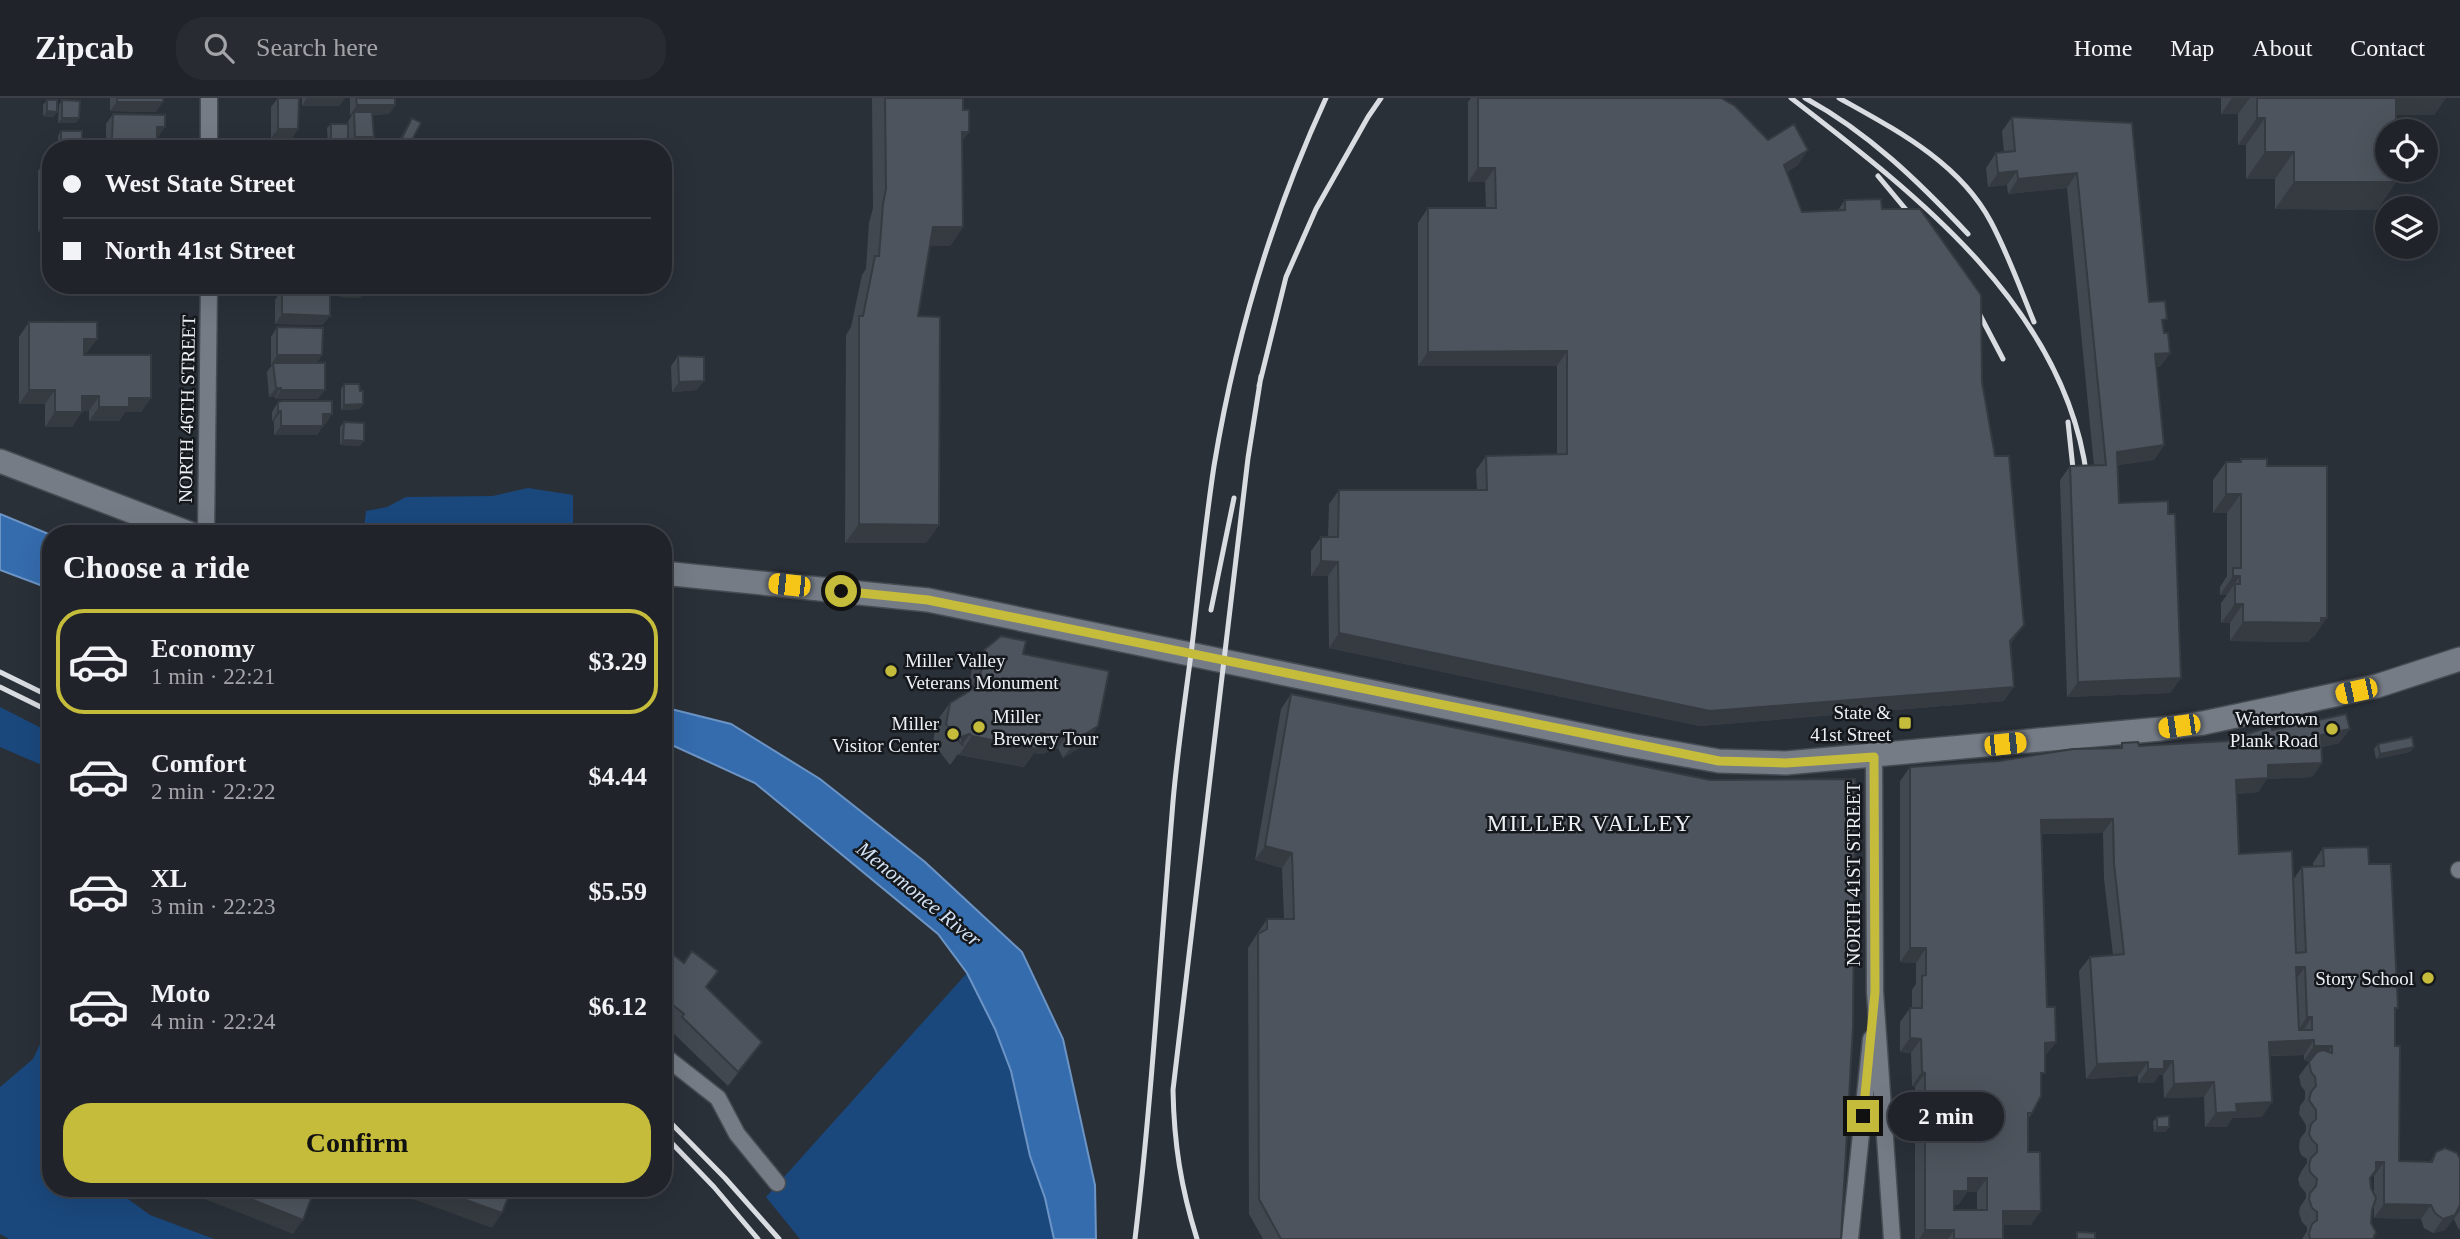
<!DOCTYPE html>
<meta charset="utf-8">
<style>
body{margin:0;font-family:"Times New Roman",serif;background:#282c32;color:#f1f3f6;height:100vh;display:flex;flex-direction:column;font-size:26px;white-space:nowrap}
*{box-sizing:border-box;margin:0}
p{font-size:23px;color:#a2a4a8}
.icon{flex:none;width:38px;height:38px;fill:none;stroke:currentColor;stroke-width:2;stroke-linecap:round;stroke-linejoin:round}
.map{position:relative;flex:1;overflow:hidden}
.panel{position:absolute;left:42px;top:427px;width:630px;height:672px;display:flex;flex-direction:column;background:#20242a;border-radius:28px;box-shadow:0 7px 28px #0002,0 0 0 2px #3d4147}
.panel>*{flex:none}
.hud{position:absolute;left:42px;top:42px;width:630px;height:154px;border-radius:28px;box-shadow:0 7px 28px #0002,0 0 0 2px #3d4147;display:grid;align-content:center;height:154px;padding:0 21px;background:#20242a}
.fabs{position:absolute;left:2375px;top:21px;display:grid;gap:14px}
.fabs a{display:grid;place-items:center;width:63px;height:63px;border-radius:50%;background:#20242a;box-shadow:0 7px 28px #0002,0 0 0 2px #3d4147;font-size:35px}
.end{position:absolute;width:32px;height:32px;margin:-16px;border:9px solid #c6bc3c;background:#111;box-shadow:0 0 0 4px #111}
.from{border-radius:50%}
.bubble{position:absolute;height:49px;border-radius:24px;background:#20242a;box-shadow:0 7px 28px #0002,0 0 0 2px #3d4147;font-size:23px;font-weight:700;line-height:49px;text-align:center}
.car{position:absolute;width:21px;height:42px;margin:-21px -10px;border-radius:9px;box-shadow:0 0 5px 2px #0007;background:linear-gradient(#f5c518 24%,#345 0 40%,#f5c518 0 76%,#345 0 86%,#f5c518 0)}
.hud b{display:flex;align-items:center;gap:24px;height:66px;font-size:26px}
.hud b+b{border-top:2px solid #3d4147}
.hud i{width:18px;height:18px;background:#f1f3f6}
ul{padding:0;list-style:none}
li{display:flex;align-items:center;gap:21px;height:105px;margin:0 14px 10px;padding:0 7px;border:4px solid transparent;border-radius:28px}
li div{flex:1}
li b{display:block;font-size:26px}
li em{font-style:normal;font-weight:700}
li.active{border-color:#c6bc3c}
li>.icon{width:63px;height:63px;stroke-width:1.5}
h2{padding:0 21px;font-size:32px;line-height:84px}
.button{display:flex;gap:14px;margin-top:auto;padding:14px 21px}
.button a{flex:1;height:80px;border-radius:28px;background:#c6bc3c;color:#111;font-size:28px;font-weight:700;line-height:80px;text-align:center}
header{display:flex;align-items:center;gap:42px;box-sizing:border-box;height:98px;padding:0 35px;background:#20242a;border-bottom:2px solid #3d4147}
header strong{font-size:33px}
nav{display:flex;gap:38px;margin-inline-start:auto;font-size:24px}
.search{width:490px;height:63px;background:#282c32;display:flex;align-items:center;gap:18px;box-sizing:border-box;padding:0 24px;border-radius:28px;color:#a2a4a8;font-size:26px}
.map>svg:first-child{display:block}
.green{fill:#1a487d}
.water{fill:#356cae;stroke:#6c94c4;stroke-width:2}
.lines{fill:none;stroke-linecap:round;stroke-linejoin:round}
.minor-casing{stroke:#474c53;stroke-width:19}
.secondary-casing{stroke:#474c53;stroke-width:26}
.minor{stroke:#757c86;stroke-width:16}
.secondary{stroke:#757c86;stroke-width:23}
.rail{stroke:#d9dde2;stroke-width:5}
.wall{fill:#424850;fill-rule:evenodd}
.shaded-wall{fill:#363b41}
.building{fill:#4d545d;stroke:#363b41;stroke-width:2;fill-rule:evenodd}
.route{stroke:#c6bc3c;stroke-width:9}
.poi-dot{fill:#c6bc3c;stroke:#15181c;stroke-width:2.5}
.labels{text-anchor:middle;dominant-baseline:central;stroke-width:5;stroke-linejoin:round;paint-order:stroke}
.street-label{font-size:19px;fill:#edf1f6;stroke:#15181c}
.poi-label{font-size:19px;fill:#edf1f6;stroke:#15181c;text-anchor:end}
.water-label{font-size:21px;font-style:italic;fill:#d1e0f2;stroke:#15181c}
.quarter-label{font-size:23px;letter-spacing:2px;fill:#edf1f6;stroke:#15181c}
</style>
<header>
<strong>Zipcab</strong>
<div class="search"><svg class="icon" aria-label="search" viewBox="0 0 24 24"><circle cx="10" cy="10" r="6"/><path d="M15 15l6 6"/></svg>Search here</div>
<nav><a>Home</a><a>Map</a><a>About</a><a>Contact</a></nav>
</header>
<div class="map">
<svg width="2460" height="1141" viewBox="0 0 2460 1141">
<rect width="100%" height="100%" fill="#2a3038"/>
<path class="green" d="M528 390 573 397V436H549L530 431 495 436 401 434 364 430 366 413 387 409 406 399 493 398Z
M0 609 51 635V671L0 649Z
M967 875 995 931 1011 973 1030 1058 1045 1100 1054 1141H800L766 1099Z
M51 923V1090H113L150 1117 214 1141H9L0 1136V989L33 961Z"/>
<path class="water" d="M0 416 51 437V491L0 472Z
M663 609 731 626 820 681 925 764 1022 854 1063 941 1095 1087 1096 1141H1054L1045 1100 1030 1058 1011 973 995 931 967 875 938 836 755 685 663 643Z"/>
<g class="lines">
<defs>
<path id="minor" d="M209 51V0
M206 436 209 187
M1874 659 1875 894 1892 1141
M2459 772H2460
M663 957 718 1000 737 1036 777 1085
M1850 1141 1871 941"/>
<path id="secondary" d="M0 363 191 436
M663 475 928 502 1630 647 1719 663 1786 665 2160 631 2203 625 2377 588 2460 561"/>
</defs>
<use href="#minor" class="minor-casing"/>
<use href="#secondary" class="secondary-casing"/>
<use href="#minor" class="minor"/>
<use href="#secondary" class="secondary"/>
<path class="rail" d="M1791 0C1917 97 2066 211 2087 380
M1805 0C1868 34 1919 84 1968 136
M1839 0C1896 32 1959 64 1991 124 2008 156 2020 190 2034 224
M1878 78 1918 126
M1971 200 2003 261
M1259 288 1286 179 1316 111 1368 19 1381 0
M2068 324 2074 380
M1211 512 1234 400
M0 574 51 599
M0 589 51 614
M663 1017 725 1080 779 1141
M663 1036 714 1089 758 1141
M1135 1141C1152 1000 1160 858 1172 716 1176 660 1185 604 1192 548 1199 488 1205 427 1214 368 1235 241 1272 117 1326 0
M1197 1141C1181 1090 1174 1046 1173 992L1248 360 1261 278"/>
</g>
<path class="wall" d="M110 0H163L156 14 110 13Z
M278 0 298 31 291 41 271 40V9Z
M302 0H345L339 8H302Z
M350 0H395V7L389 16 372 17 374 39 367 49H348V44L345 48H328L327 30 331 26H348V24L352 17H350Z
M872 0H963V12L969 34 962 43 963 129 950 148H930L918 218 939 427 926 445H845L846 237 851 229 862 177 866 171 869 125 873 110Z
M1471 0H1721L1768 42 1798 67 1787 74 1802 114 1838 112 1845 102 1882 111 1982 284 2014 541 2010 546 2004 603 1700 628 1329 550 1328 478H1311V453L1321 439H1328L1329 406 1339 392H1477L1476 372 1486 358 1557 357V268H1418V125L1428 110H1486L1485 84H1468V4Z
M2221 0H2446L2434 17H2396V84L2377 112 2275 111V81H2246V47H2238V16H2221Z
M47 2 54 19 43 18V7Z
M62 2 79 20 76 25H58L59 7Z
M113 16 159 38H157V41L150 51H106V26Z
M2012 19 2132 25 2149 204 2163 226 2164 235 2170 255 2160 269H2156L2164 347 2154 362 2118 367 2119 405 2168 416 2181 580 2170 595 2067 599 2060 382 2070 368H2094L2067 90 2008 96 2007 87 1988 89 1986 70 1996 55 2004 54 2002 33Z
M412 20 410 46 407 51H405L397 46Z
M61 33 82 51H58V38Z
M274 43 325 51H269Z
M51 54V134H38V73Z
M340 187H364L360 200 340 199Z
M282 192 323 227 275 226V202Z
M29 224 87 255H84V257L151 300 141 314H125L119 323H89V313H82L72 329H45V306H19V239Z
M277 229 317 265 318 301H275V299H269L267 274 272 267H271V239Z
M678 258 697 292 672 294 671 268Z
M344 286 360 293 363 306 360 311 341 312V291Z
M278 304 326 326H323L317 337H274V323H272V314Z
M344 324 360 348 340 347V329Z
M2241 361 2267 368 2314 539H2312L2308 544 2230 543V525H2221V505L2227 497H2220V489L2227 478V415H2213V382L2226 364H2239Z
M985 551 1023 556 1098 628 1084 647 1063 660 1058 650 1042 656 1034 655 1024 669 959 657 958 656 950 667 933 645 936 624 950 605 968 593 972 570Z
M1291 596 1841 1141H1263L1249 1116 1248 850 1267 821H1284L1282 770 1255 762 1281 611Z
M2350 631 2339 645 2322 649V665L2312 679 2267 681 2258 694 2237 696 2239 756 2293 782 2302 769H2313V765L2323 750 2369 766 2395 915V948L2399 1063 2430 1064 2436 1054 2460 1061V1132L2458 1130 2454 1121H2453L2445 1132 2433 1135 2424 1130 2421 1121 2374 1120V1107L2372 1112 2371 1125 2373 1141H2302L2307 1133V1129L2302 1124 2299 1115 2300 1109 2306 1100V1095L2300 1088 2298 1081 2301 1074 2307 1065V1061L2301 1057 2299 1050 2300 1041 2306 1033V1027L2299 1016 2300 1008 2305 1001V993L2301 988 2299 978 2310 963 2304 962V957L2270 958 2262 1019 2232 1020 2227 1029H2205L2204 999 2164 1000 2163 977H2159L2154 985H2138V978L2086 981 2079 873 2090 859 2113 857 2104 781 2103 735 2041 736 2047 909 2056 944 2045 958 2041 981 2032 1015 2028 1021V1054L2031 1127H2003V1141H1915V989L1912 988 1911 955 1900 954V924L1910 910H1912V892L1916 886V865L1900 864V683L1910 669 1998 663 2119 650 2122 645 2139 648 2227 643 2272 632ZM2372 1078H2374V1095L2371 1090V1080ZM1967 1094H1977V1112H1954V1107H1958Z
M2378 646 2414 649 2410 654 2376 661 2374 651Z
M663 849 762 944 728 988 672 934 674 930 663 921Z
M2157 1019 2166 1034H2154L2153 1024Z"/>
<path class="shaded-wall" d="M307 0H345L339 8H302Z
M2232 0H2250L2238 16H2221Z
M2389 0H2446L2434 17H2377Z
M117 4H163L156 14 110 13Z
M357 7H395L389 16 354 17V14L352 17H350Z
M47 13 57 14 54 19 43 18Z
M62 20H79L76 25H58Z
M2257 20H2265L2246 47H2238Z
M157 29H165L159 38H151Z
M278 31H298L291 41 271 40Z
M962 34H969L956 53Z
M355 39H374L367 49H348Z
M112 41H157L150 51H106Z
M331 44H348L345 48H328Z
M1808 52 1798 67 1774 81 1784 67Z
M2265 54H2294L2275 81H2246Z
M1478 70H1495L1485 84H1468Z
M2017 73 2007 87 1988 89 1998 75Z
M2077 75 2067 90 2008 96 2018 81Z
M2294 84H2396L2377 112 2275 111Z
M51 115V134H38Z
M933 129H963L950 148H920Z
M278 187H321L319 189 276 190Z
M343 195H364L360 200 340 199Z
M282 216 330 218 323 227 275 226Z
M84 241H97L87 255H74Z
M1567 253 1557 268H1418L1428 254Z
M2170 255 2160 269 2145 270 2155 256Z
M277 257H322L316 267 273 265 271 267Z
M704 283 697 292 672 294 679 284Z
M276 290H281L275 299H269Z
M29 292H55L45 306H19Z
M281 292H325L318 301H275Z
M82 298H99L89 313H72Z
M129 300H151L141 314H125L119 323H89L99 309Z
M363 306 360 311 341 312 344 307Z
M278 313H281L274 323H272Z
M55 314H82L72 329H45Z
M323 316H332L326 326H317Z
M281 328H323L317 337H274Z
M343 342 364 343 360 348 340 347Z
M2164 347 2154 362 2107 368 2117 354Z
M2226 396H2241L2227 415H2213Z
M859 426 939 427 926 445H845Z
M1321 463 1338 464 1328 478H1311Z
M2233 478H2240L2227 497H2220Z
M2235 506H2243L2230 525H2221Z
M2321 520H2327L2314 539H2312L2308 544 2230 543 2243 524Z
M2024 527 2014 541 1999 557 2010 543Z
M1339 535 2014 589 2004 603 1700 628 1329 550Z
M2181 580 2170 595 2067 599 2078 584Z
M1098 628 1084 647 1063 660 1077 641Z
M1071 631 1058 650 1042 656 1034 655 1024 669 959 657 972 638 1041 635Z
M2350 631 2339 645 2311 652 2321 637Z
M970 636 962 647 961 639Z
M2414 649 2410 654 2376 661 2380 656Z
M2322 665 2312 679 2267 681 2258 694 2226 697 2236 682 2268 667Z
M2113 721 2103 735 2031 736 2041 722Z
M1265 748 1292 755 1282 770 1255 762Z
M1910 850H1926L1916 865 1900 864Z
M2296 869H2305L2294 884Z
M2307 919H2312L2302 934H2297Z
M1910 940 1921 941 1911 955 1900 954Z
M2314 942 2304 957 2259 958 2269 944Z
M762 944 752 958 728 988 738 974Z
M2056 944 2045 958 2034 959 2045 945Z
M2314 948H2332L2322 963 2304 962Z
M2164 963H2173L2163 977H2159L2154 985H2138L2148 971Z
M2148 964 2138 978 2086 981 2097 966Z
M1922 974 1925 975 1915 989 1912 988Z
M2214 984 2204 999 2164 1000 2174 986Z
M2272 1004 2262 1019 2232 1020 2227 1029H2205L2216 1015 2236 1006Z
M2157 1029H2169L2166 1034H2154Z
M2376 1064H2384L2374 1078H2372Z
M1968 1080H1987L1977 1094H1967L1958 1107H1943L1954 1093Z
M177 1090H223L303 1122 293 1136Z
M389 1090H433L502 1115 492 1130 388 1092Z
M2384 1106 2431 1107 2421 1121 2374 1120Z
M2460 1107V1113L2445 1132 2433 1135 2443 1121Z
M2003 1113H2041L2031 1127H1993Z
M1925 1132H1954L1948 1141H1919Z"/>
<path class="building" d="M117 0H163V4H117Z
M278 0H299L298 31H278Z
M356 0H395V7H357Z
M885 0H963V12H969V34H962L963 129H933L918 218 940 219 939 427 859 426V218H863L875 158H879L883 106 886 91Z
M1478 0H1721L1735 8 1768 42 1794 26 1808 52 1784 67 1802 114 1845 112V102L1881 101 1882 111H1920L1981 197 1982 284 1995 358H2009L2024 527 2010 543 2014 589 1710 613 1339 535 1338 464 1321 463V439H1338L1339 392H1487L1486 358 1567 356V253L1428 254V110H1496L1495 70H1478Z
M2257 0H2396V33H2387V72H2396V84H2294V54H2265V20H2257Z
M47 2H57V14L47 13Z
M62 2 80 3 79 20H62Z
M354 14H372L374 39H355Z
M113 16 165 17V29H157V41H112Z
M2012 19 2132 25 2149 204 2165 203 2167 221 2162 222 2164 235H2168L2170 255 2155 256 2164 347 2117 354 2119 405 2168 403V416H2175L2181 580 2078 584 2070 368 2106 367 2077 75 2018 81 2017 73 1998 75 1996 55 2015 53Z
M412 20 421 25 410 46 401 42Z
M331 26H348V44H331Z
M61 33H82V51H61Z
M281 41 325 42V51H274V43Z
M344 187H364V195H343Z
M282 192H330V218L282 216Z
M29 224H97V241H84V257H151V300H129V309H99V298H82V314H55V292H29Z
M277 229 323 230 322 257H277Z
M678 258 704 259V283L679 284Z
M273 265H325V292H281V290H276Z
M344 286H359L360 293H363V306L344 307Z
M282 303H332V316H323V328H281V313H278V304Z
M344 324 364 325V343L343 342Z
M2241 361H2267V368H2327V520H2321V525L2243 524V506H2235V486H2240V478H2233V470H2241V396H2226V364H2241Z
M1001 538 1026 543 1023 556 1109 573 1098 628 1077 641 1071 631 1055 638 1041 635 1037 651 972 638 970 636 961 639 963 648 946 626 950 605 971 592 981 574 985 551Z
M1291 596 1710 682 1855 681 1853 929 1841 1141H1281L1259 1101 1258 836 1267 831V821H1294L1292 755 1265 748Z
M2346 616 2350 631 2321 637 2322 665 2268 667V680L2236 682 2239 756 2292 753 2296 855 2306 854 2302 769 2324 768 2323 750 2368 749 2369 766H2391L2398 910H2395V948H2400L2399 1063 2432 1064 2436 1054 2445 1050 2457 1055 2460 1061V1107L2455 1117 2443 1121 2435 1115 2431 1107 2384 1106V1064H2376V1072L2370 1080 2371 1090 2376 1100 2372 1112 2371 1125 2376 1134 2373 1141H2310L2309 1135 2312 1126 2317 1122V1114L2312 1110 2309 1101 2310 1095 2316 1088 2317 1081 2310 1074 2309 1067 2311 1060 2317 1054V1047L2312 1042 2309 1036 2311 1026 2316 1021V1012L2309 1002 2311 994 2316 988 2315 979 2311 974 2309 964 2317 954 2323 952 2332 955V948H2314V942L2269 944 2272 1004 2236 1006 2237 1014 2216 1015 2214 984 2174 986 2173 963H2164V971H2148V964L2097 966 2090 859 2124 856 2114 766 2113 721 2041 722 2047 909H2055L2056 944 2045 945V975H2041V998L2032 1015H2028V1054H2040L2041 1113H2003V1141H1954V1132H1925V975L1922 974 1921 941 1910 940V910H1922V878L1926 877V850H1910V669L1998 663 2073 651 2122 650V645L2138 644 2139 648 2227 643 2271 628 2272 632ZM2296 869H2305L2307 919H2312V932H2299ZM1968 1080H1987V1112H1954V1093H1968Z
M2412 639 2414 649 2380 656 2378 646Z
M663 849 684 865 692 853 718 873 706 889 762 944 738 974 682 919 684 916 663 899Z
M2169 1018V1029H2157V1019Z
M223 1090H315L303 1122Z
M433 1090H512L502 1115Z
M2077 1134 2095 1135V1141H2077Z"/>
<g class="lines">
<path class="route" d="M841 493 928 502 1719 663 1786 665 1874 659 1875 894 1863 1018"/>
</g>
<g class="poi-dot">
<circle cx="891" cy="573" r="7"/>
<rect x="1898" y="618" width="14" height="14" rx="3.5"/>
<circle cx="979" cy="629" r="7"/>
<circle cx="2332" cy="631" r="7"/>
<circle cx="953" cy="636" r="7"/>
<circle cx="2428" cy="880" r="7"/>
</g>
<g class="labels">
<g class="street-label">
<text transform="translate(187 311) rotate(-89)">NORTH 46TH STREET</text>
<text transform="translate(1853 776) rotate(-90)">NORTH 41ST STREET</text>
</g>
<g class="poi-label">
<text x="905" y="562" text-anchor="start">Miller Valley<tspan x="905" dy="22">Veterans Monument</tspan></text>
<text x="1891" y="614">State &amp;<tspan x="1891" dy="22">41st Street</tspan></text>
<text x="993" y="618" text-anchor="start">Miller<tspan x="993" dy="22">Brewery Tour</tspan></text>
<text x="2318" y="620">Watertown<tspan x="2318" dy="22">Plank Road</tspan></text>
<text x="939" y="625">Miller<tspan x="939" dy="22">Visitor Center</tspan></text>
<text x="2414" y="880">Story School</text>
</g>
<g class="water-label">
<text transform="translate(919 796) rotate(39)">Menomonee River</text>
</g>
<g class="quarter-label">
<text x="1590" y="725">MILLER VALLEY</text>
</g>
</g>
</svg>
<div class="fabs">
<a><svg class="icon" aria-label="locate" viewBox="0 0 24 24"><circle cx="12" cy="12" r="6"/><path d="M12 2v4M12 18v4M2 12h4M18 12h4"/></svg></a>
<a><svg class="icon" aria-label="layers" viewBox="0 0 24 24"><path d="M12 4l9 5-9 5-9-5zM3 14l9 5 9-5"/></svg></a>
</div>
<i class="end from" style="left:841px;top:493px"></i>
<i class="end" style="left:1863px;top:1018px"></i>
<div class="bubble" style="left:1888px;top:994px;width:116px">2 min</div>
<i class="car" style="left:789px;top:487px;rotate:276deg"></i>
<i class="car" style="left:2356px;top:593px;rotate:258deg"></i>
<i class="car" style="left:2179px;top:628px;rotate:262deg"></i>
<i class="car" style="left:2005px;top:646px;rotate:84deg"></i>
<div class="hud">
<b><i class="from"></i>West State Street</b>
<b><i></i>North 41st Street</b>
</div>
<section class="panel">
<h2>Choose a ride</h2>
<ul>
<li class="active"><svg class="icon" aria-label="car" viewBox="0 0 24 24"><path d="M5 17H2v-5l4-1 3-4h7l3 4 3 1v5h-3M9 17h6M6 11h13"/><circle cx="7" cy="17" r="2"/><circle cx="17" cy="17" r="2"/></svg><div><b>Economy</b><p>1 min · 22:21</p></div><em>$3.29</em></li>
<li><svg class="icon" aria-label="car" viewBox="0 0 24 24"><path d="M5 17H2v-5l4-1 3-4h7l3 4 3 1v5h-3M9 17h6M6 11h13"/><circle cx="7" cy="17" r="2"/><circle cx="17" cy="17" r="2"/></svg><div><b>Comfort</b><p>2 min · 22:22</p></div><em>$4.44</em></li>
<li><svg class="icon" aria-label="car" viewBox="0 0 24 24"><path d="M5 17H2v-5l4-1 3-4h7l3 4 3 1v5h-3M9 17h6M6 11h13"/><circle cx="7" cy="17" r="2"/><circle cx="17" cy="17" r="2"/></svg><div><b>XL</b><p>3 min · 22:23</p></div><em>$5.59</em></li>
<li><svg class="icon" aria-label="car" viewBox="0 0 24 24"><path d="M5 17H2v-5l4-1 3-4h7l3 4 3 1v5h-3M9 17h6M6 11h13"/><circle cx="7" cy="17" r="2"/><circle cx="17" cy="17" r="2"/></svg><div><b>Moto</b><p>4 min · 22:24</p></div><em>$6.12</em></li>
</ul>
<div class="button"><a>Confirm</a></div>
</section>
</div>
